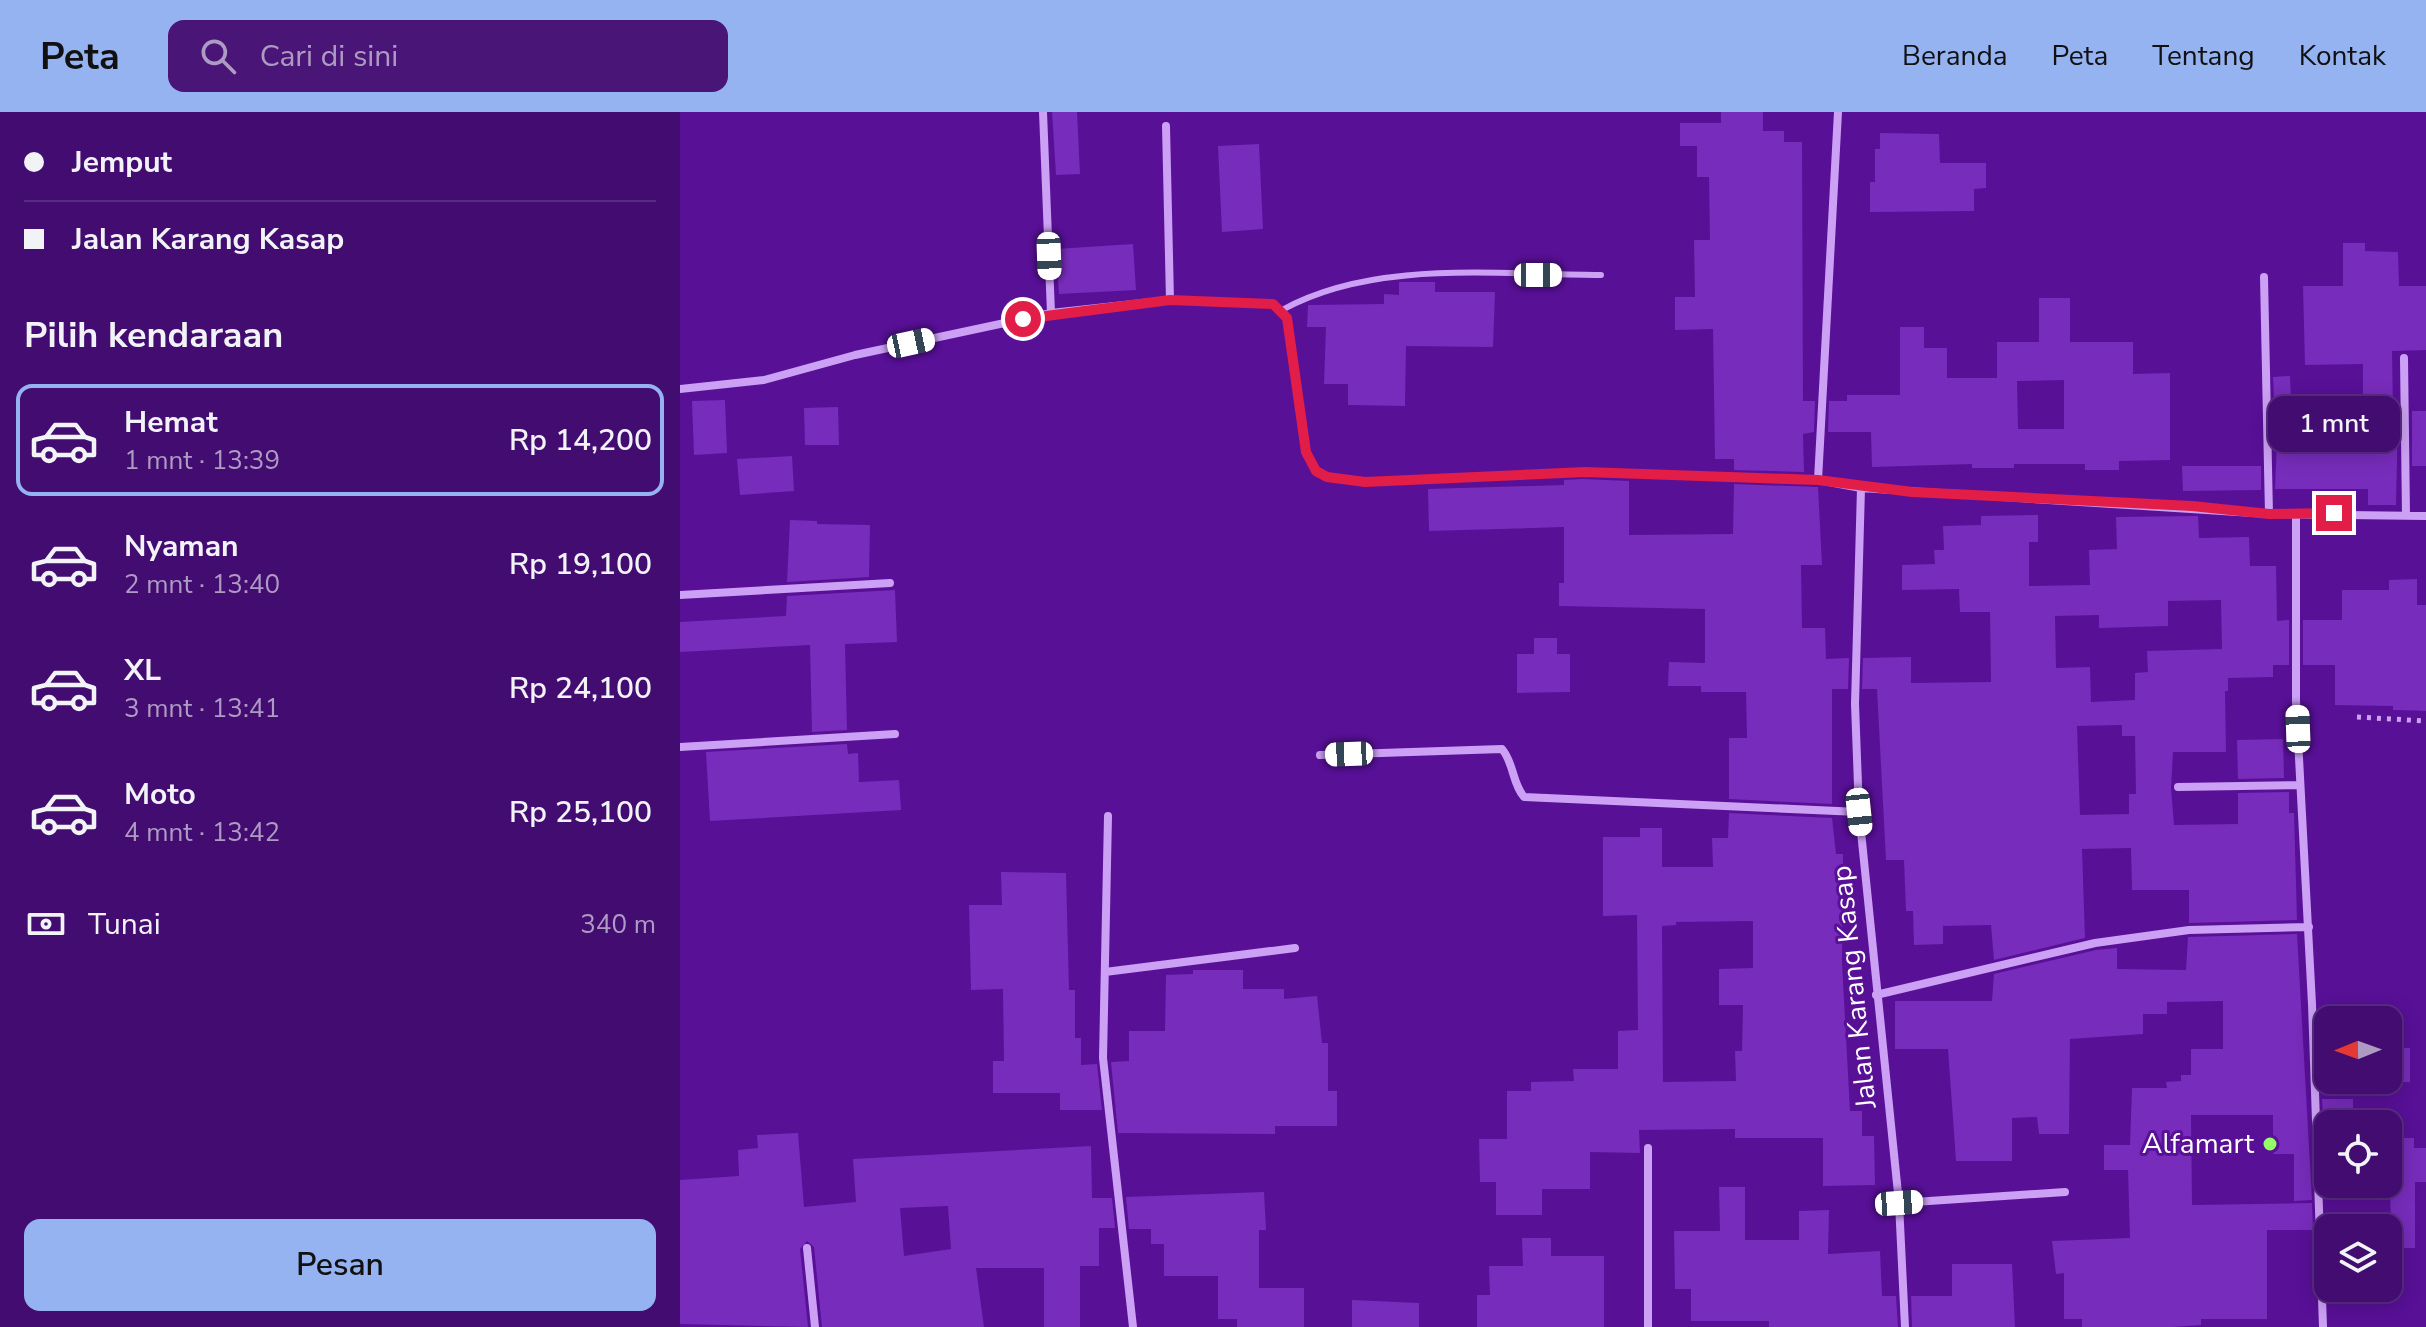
<!DOCTYPE html>
<html lang="id">
<meta charset="utf-8">
<style>
body{margin:0;font-family:"Nunito Sans",sans-serif;background:#491576;color:#f1f3f6;height:100vh;display:flex;flex-direction:column;font-size:30px;white-space:nowrap}
*{box-sizing:border-box;margin:0}
p{font-size:26px;color:#ae9bc3}
.icon{flex:none;width:44px;height:44px;fill:none;stroke:currentColor;stroke-width:2;stroke-linecap:round;stroke-linejoin:round}
.map{position:relative;flex:1;overflow:hidden}
.sheet{display:flex;flex-direction:column;background:#420c71;width:680px}
.sheet>*{flex:none}
.guide{display:grid;align-content:center;height:176px;padding:0 24px;background:#420c71}
.needle{width:52px;rotate:269deg}
.fabs{position:absolute;left:1634px;top:894px;display:grid;gap:16px}
.fabs a{display:grid;place-items:center;width:88px;height:88px;border-radius:16px;background:#420c71;box-shadow:0 4px 20px #0003,0 0 0 2px #5a2c84;font-size:40px}
.end{position:absolute;width:36px;height:36px;margin:-18px;border:10px solid #e11d48;background:#fff;box-shadow:0 0 0 4px #fff}
.from{border-radius:50%}
.bubble{position:absolute;height:56px;border-radius:16px;background:#420c71;box-shadow:0 4px 20px #0003,0 0 0 2px #5a2c84;font-size:26px;font-weight:600;line-height:56px;text-align:center}
.car{position:absolute;width:24px;height:48px;margin:-24px -12px;border-radius:10px;box-shadow:0 0 6px 2px #0007;background:linear-gradient(#fff 24%,#345 0 40%,#fff 0 76%,#345 0 86%,#fff 0)}
.guide b{display:flex;align-items:center;gap:28px;height:76px;font-size:30px}
.guide b+b{border-top:2px solid #5a2c84}
.guide i{width:20px;height:20px;background:#f1f3f6}
ul{padding:0;list-style:none}
li{display:flex;align-items:center;gap:24px;height:112px;margin:0 16px 12px;padding:0 8px;border:4px solid transparent;border-radius:16px}
li div{flex:1}
li b{display:block;font-size:30px}
li em{font-style:normal;font-weight:600}
li.current{border-color:#95b2f1}
li>.icon{width:72px;height:72px;stroke-width:1.5}
h2{padding:0 24px;font-size:36px;line-height:96px}
.pay{display:flex;align-items:center;gap:20px;height:88px;padding:0 24px;font-size:30px}
.pay p{margin-inline-start:auto}
.primary-button{display:flex;gap:16px;margin-top:auto;padding:16px 24px}
.primary-button a{flex:1;height:92px;border-radius:16px;background:#95b2f1;color:#111;font-size:32px;font-weight:600;line-height:92px;text-align:center}
header{display:flex;align-items:center;gap:48px;box-sizing:border-box;height:112px;padding:0 40px;background:#95b2f1;color:#111}
header strong{font-size:38px}
nav{display:flex;gap:44px;margin-inline-start:auto;font-size:28px}
.search{width:560px;height:72px;background:#491576;display:flex;align-items:center;gap:20px;box-sizing:border-box;padding:0 28px;border-radius:16px;color:#ae9bc3;font-size:30px}
main{display:flex;flex:1;min-height:0}
.map>svg:first-child{display:block}
.building{fill:#772cbb;fill-rule:evenodd}
.lines{fill:none;stroke-linecap:round;stroke-linejoin:round}
.path{stroke:#cca0f4;stroke-width:5;stroke-dasharray:4 6;stroke-linecap:butt}
.service{stroke:#cca0f4;stroke-width:6}
.minor{stroke:#cca0f4;stroke-width:8}
.route{stroke:#e11d48;stroke-width:10}
.poi-dot{fill:#95ff63;stroke:#581097;stroke-width:3}
.labels{text-anchor:middle;dominant-baseline:central;stroke-width:6;stroke-linejoin:round;paint-order:stroke}
.street-label{font-size:28px;fill:#fff;stroke:#581097}
.poi-label{font-size:28px;fill:#fff;stroke:#581097;text-anchor:end}
</style>
<header>
<strong>Peta</strong>
<div class="search"><svg class="icon" aria-label="search" viewBox="0 0 24 24"><circle cx="10" cy="10" r="6"/><path d="M15 15l6 6"/></svg>Cari di sini</div>
<nav><a>Beranda</a><a>Peta</a><a>Tentang</a><a>Kontak</a></nav>
</header>
<main>
<section class="sheet">
<div class="guide">
<b><i class="from"></i>Jemput</b>
<b><i></i>Jalan Karang Kasap</b>
</div>
<h2>Pilih kendaraan</h2>
<ul>
<li class="current"><svg class="icon" aria-label="car" viewBox="0 0 24 24"><path d="M5 17H2v-5l4-1 3-4h7l3 4 3 1v5h-3M9 17h6M6 11h13"/><circle cx="7" cy="17" r="2"/><circle cx="17" cy="17" r="2"/></svg><div><b>Hemat</b><p>1 mnt · 13:39</p></div><em>Rp 14,200</em></li>
<li><svg class="icon" aria-label="car" viewBox="0 0 24 24"><path d="M5 17H2v-5l4-1 3-4h7l3 4 3 1v5h-3M9 17h6M6 11h13"/><circle cx="7" cy="17" r="2"/><circle cx="17" cy="17" r="2"/></svg><div><b>Nyaman</b><p>2 mnt · 13:40</p></div><em>Rp 19,100</em></li>
<li><svg class="icon" aria-label="car" viewBox="0 0 24 24"><path d="M5 17H2v-5l4-1 3-4h7l3 4 3 1v5h-3M9 17h6M6 11h13"/><circle cx="7" cy="17" r="2"/><circle cx="17" cy="17" r="2"/></svg><div><b>XL</b><p>3 mnt · 13:41</p></div><em>Rp 24,100</em></li>
<li><svg class="icon" aria-label="car" viewBox="0 0 24 24"><path d="M5 17H2v-5l4-1 3-4h7l3 4 3 1v5h-3M9 17h6M6 11h13"/><circle cx="7" cy="17" r="2"/><circle cx="17" cy="17" r="2"/></svg><div><b>Moto</b><p>4 mnt · 13:42</p></div><em>Rp 25,100</em></li>
</ul>
<div class="pay"><svg class="icon" aria-label="cash" viewBox="0 0 24 24"><path d="M3 7h18v10H3z"/><circle cx="12" cy="12" r="2"/></svg>Tunai<p>340 m</p></div>
<div class="primary-button"><a>Pesan</a></div>
</section>
<div class="map">
<svg width="1746" height="1215" viewBox="0 0 1746 1215">
<rect width="100%" height="100%" fill="#581097"/>
<path class="building" d="M372 0H397L400 62 376 63Z
M1041 0H1083V19H1104V30H1122L1123 289H1135L1134 320 1123 322 1124 360 1054 358V347H1035L1033 217 995 218V185H1015L1014 128H1030L1029 65H1017V34H1000V11H1041Z
M1200 21 1259 22 1260 51H1306V76L1294 77V99L1190 100V70H1195V37H1200Z
M579 32 583 117 542 120 538 34Z
M1663 131H1685V139L1718 140 1719 174H1746V238L1712 239 1713 300H1718L1716 393H1688V377H1595L1598 306 1683 308V252L1625 253 1623 174H1663Z
M453 132 456 178 379 182 376 137Z
M719 170H755V180H815L813 235 726 234 725 294 668 293V272H644L646 215H627L628 193 704 192V182L719 183Z
M1359 186H1390V230H1453V262L1490 261V348L1439 349V358H1405V352H1334V356H1292V352L1192 355 1191 320H1148L1149 289H1167V283H1220V215H1244V236H1267V266H1317V230H1359ZM1384 268V317H1338L1337 269Z
M1610 264 1611 289 1594 288 1593 265Z
M45 288 47 341 14 343 12 289Z
M158 295 159 333H125L124 296Z
M1732 299H1746V354H1732Z
M112 344 114 379 60 383 57 347Z
M1502 354H1581V378L1503 379Z
M902 367 949 369V423L1053 422 1054 372 1138 375 1142 453H1121L1122 516H1145L1146 547 1169 546 1168 577H1152V692L1049 687V626H1067L1066 580H1021V574H988L989 550 1025 551V497L879 494V471H884V415L749 419 748 377 884 373V368Z
M1358 403V430H1349V474L1410 473 1409 438 1437 437 1436 405 1518 404 1519 426 1569 425 1570 454H1596L1597 509 1609 508V553H1593V565L1548 566V579H1545L1546 640H1493L1491 676 1494 713 1558 712V681L1609 680V701H1614L1617 808 1509 811V778H1452L1451 736 1402 737 1405 826 1314 848 1311 813 1263 814V832L1234 833 1233 799H1226L1224 748H1206L1197 577H1182L1183 546 1231 545V571L1311 570 1310 500H1280L1279 477 1222 478V453L1255 452 1254 438H1264L1263 414 1301 413V404ZM1541 488 1542 537 1467 539 1468 560 1455 561V588L1411 590 1410 555 1376 556 1375 504 1419 503V516L1488 514V489ZM1442 613V624H1455L1456 682H1449V702L1400 703 1397 614Z
M110 408 137 409V412L190 413 189 465 107 470Z
M1737 467V493H1746V599L1713 598V594L1655 593V553H1623V508H1662V478H1709V468Z
M215 478 217 530 165 532 167 618 132 620 130 533 0 540V510L106 504 107 484Z
M854 526H877V542H890V580L837 581V542H854Z
M1603 627 1604 666 1558 667 1557 628Z
M167 632 168 642 178 641 179 670 219 668 221 698 30 709 26 640Z
M1049 701 1152 706 1156 742H1163L1162 851 1170 999H1182V1024H1194L1195 1073 1143 1074V1026H1055V1017L959 1018 960 1041 910 1040V1077H862V1103H816V1070H800L799 1027H827V979H851V970L894 969 893 957H938V919L958 918 957 803 923 804V725H960V716H982V755H1033L1032 726H1048ZM1073 809V856L1039 857V893H1063L1062 939H1055L1056 969 983 970 982 814 996 813V810Z
M321 760 386 761 389 878H395V926H401V953L417 952 422 998H380V981H313V949H324L323 877 291 878 289 793H322Z
M1617 822 1632 1088 1614 1089V1042H1593V1003H1511L1512 1093 1632 1091 1633 1118H1587V1207H1521V1213L1493 1215H1402V1207H1384V1161L1376 1162 1372 1129 1450 1126 1448 1058H1424V1033H1450L1452 976H1487L1486 970 1501 969V963H1511V937H1543V889L1487 890V902H1463V922L1390 927 1389 1022H1359L1357 1005 1332 1006V1049H1276L1268 937H1215V889H1312L1314 862 1416 838 1437 836V857L1506 858 1508 825Z
M513 858H563V877H604V887L637 884 642 931H648V979H657V1014H595V1022L438 1021 431 950 449 949V919H485L486 863 513 862Z
M1708 936H1730V970H1708Z
M1642 987H1673V1012H1648V1088Z
M118 1021 124 1095 176 1090 173 1047 411 1034 412 1086H432L435 1116H419V1154H400V1215H364V1156H296L304 1215H142L134 1135 127 1129 120 1137 128 1215 0 1212V1068L59 1064 58 1038 78 1036 77 1023ZM268 1094 271 1137 224 1144 220 1096Z
M1708 1026H1734V1036H1746V1070H1735V1136H1712Z
M1039 1075H1065V1128H1119V1099L1149 1098 1148 1142 1200 1139 1202 1184H1216L1218 1215H1089V1209H1011V1177H995L994 1119H1040Z
M584 1080 586 1118H579V1176H624V1215H557V1207H538V1164H484V1132H471V1117H449L446 1085Z
M842 1126H871V1144H924V1215H797V1183H810L809 1154H843Z
M1272 1152H1332L1335 1215H1232L1231 1184H1272Z
M672 1188 739 1191V1215H672Z"/>
<g class="lines">
<path class="path" d="M1677 605 1746 609"/>
<path class="service" d="M602 198C694 147 818 163 921 163"/>
<path class="minor" d="M363 0 371 201
M486 14 490 188
M1584 165 1589 402
M1724 246 1726 403
M0 277 84 268 175 243 371 201 490 188 593 192 607 206 626 340 636 359 647 365 685 370 905 360 1138 368 1181 376
M1138 368 1158 0
M1616 402V589L1632 892 1643 1215
M0 483 210 471
M0 635 215 622
M640 643 822 637C834 651 832 671 844 685L1179 700
M1498 675 1620 673
M428 704 423 946 453 1215
M425 860 615 836
M1196 883 1415 831 1509 818 1629 815
M968 1036V1215
M1219 1091 1385 1080
M127 1136 135 1215
M1225 1215 1219 1091 1179 700 1175 592 1181 376 1589 402 1746 404"/>
</g>
<g class="lines">
<path class="route" d="M343 207 490 188 593 192 607 206 626 340 636 359 647 365 685 370 905 360 1138 368 1232 380 1512 394 1589 402 1654 401"/>
</g>
<circle class="poi-dot" cx="1590" cy="1032" r="8"/>
<g class="labels">
<g class="street-label">
<text transform="translate(1174 875) rotate(-96)">Jalan Karang Kasap</text>
</g>
<g class="poi-label">
<text x="1574" y="1032">Alfamart</text>
</g>
</g>
</svg>
<div class="fabs">
<a><svg class="needle" viewBox="-14 -14 28 28"><path d="M0-13l5 13h-10z" fill="#e53935"/><path d="M0 13l5-13h-10z" fill="#ae9bc3"/></svg></a>
<a><svg class="icon" aria-label="locate" viewBox="0 0 24 24"><circle cx="12" cy="12" r="6"/><path d="M12 2v4M12 18v4M2 12h4M18 12h4"/></svg></a>
<a><svg class="icon" aria-label="layers" viewBox="0 0 24 24"><path d="M12 4l9 5-9 5-9-5zM3 14l9 5 9-5"/></svg></a>
</div>
<i class="end from" style="left:343px;top:207px"></i>
<i class="end" style="left:1654px;top:401px"></i>
<div class="bubble" style="left:1588px;top:284px;width:132px">1 mnt</div>
<i class="car" style="left:369px;top:144px;rotate:178deg"></i>
<i class="car" style="left:858px;top:163px;rotate:90deg"></i>
<i class="car" style="left:231px;top:231px;rotate:78deg"></i>
<i class="car" style="left:1618px;top:617px;rotate:358deg"></i>
<i class="car" style="left:669px;top:642px;rotate:268deg"></i>
<i class="car" style="left:1179px;top:700px;rotate:174deg"></i>
<i class="car" style="left:1219px;top:1091px;rotate:86deg"></i>
</div>
</main>
